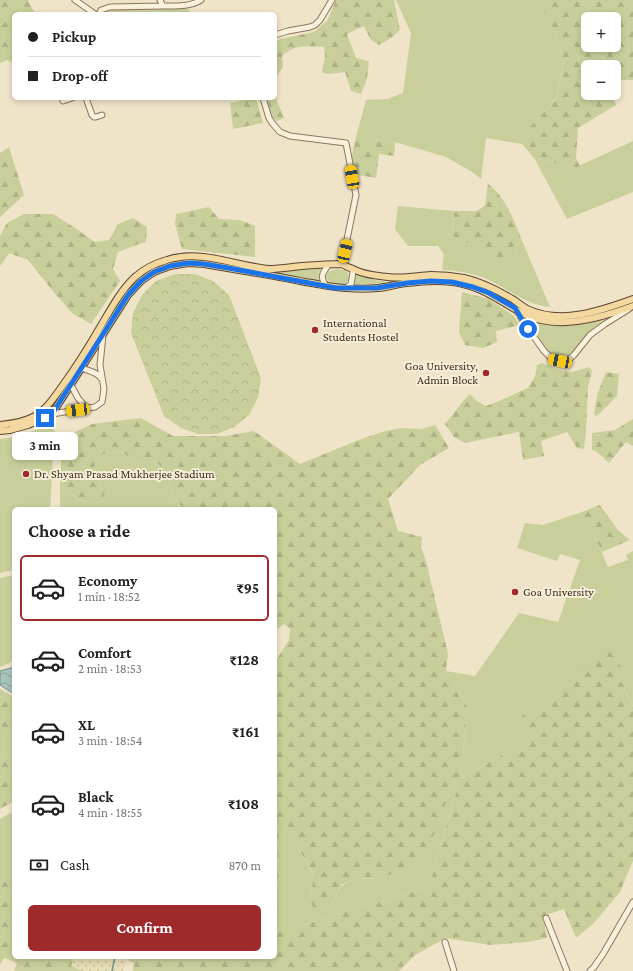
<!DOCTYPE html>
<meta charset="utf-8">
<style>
body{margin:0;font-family:"Crimson Pro",serif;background:#f2f2f2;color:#222;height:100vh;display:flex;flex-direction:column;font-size:15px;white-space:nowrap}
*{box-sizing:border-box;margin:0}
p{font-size:13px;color:#767676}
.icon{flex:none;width:22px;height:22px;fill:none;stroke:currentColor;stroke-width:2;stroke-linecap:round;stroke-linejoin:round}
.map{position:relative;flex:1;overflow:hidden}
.drawer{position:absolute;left:12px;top:507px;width:265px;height:452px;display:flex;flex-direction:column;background:#fff;border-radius:6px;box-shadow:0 2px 6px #0003}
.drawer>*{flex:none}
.banner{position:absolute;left:12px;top:12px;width:265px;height:88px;border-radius:6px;box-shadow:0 2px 6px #0003;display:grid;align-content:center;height:88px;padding:0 16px;background:#fff}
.controls{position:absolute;left:581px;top:12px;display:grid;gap:8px}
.controls a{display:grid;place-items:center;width:40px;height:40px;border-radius:6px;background:#fff;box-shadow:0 2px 6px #0003;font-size:20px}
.end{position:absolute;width:18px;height:18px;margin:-9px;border:5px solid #1a73e8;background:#fff;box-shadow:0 0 0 2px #fff}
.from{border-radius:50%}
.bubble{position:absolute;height:28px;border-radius:6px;background:#fff;box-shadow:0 2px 6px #0003;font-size:13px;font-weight:700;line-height:28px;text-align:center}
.car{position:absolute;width:12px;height:24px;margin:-12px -6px;border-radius:5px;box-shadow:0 0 3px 1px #0007;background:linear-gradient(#f5c518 24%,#345 0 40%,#f5c518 0 76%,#345 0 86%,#f5c518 0)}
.banner b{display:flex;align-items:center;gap:14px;height:38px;font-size:15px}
.banner b+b{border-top:1px solid #e0e0e0}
.banner i{width:10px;height:10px;background:#222}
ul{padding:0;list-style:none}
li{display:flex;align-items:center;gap:12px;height:66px;margin:0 8px 6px;padding:0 8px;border:2px solid transparent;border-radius:6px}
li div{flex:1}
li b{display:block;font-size:15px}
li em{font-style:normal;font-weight:700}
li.active{border-color:#9e2a2b}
li>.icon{width:36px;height:36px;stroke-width:1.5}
h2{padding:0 16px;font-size:18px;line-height:48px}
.pay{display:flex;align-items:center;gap:10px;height:44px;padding:0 16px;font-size:15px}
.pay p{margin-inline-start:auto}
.cta{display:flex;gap:8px;margin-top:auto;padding:8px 16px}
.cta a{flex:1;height:46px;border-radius:6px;background:#9e2a2b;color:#fff;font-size:16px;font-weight:700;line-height:46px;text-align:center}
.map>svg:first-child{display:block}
.farmland{fill:url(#farmland-dots)}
.green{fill:#c9cf9b}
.forest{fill:url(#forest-firs);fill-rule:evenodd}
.park{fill:url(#park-crowns)}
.water{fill:url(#water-waves);stroke:#6f938a}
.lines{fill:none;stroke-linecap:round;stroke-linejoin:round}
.stream{stroke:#6f938a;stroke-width:1.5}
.minor-casing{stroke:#8d765c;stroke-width:7}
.major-casing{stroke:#5b4430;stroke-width:8}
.minor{stroke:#faf1dc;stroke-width:5}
.major{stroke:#f3d9a0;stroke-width:6}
.route{stroke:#1a73e8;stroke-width:5}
.poi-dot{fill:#9e2a2b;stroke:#f7eed8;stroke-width:1.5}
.labels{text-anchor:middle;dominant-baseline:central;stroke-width:4;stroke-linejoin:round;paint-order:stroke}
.poi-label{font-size:12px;fill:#3d2e20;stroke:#f7eed8;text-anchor:start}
</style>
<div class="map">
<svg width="633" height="971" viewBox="0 0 633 971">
<defs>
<pattern id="farmland-dots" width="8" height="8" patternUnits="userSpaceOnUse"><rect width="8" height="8" fill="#e6deb5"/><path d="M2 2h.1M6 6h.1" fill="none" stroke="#c6bf9b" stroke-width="1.8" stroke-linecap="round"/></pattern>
<pattern id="forest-firs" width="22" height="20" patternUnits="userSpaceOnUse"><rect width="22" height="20" fill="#c9cf9b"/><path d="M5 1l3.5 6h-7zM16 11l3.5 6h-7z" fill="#aeb285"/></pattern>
<pattern id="park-crowns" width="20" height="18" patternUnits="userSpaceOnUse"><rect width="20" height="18" fill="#c9cf9b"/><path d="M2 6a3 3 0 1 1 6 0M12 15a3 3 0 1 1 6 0" fill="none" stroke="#aeb285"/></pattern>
<pattern id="water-waves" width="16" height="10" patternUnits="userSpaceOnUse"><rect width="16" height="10" fill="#a9c4bc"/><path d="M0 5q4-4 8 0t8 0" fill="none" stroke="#8ba098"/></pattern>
</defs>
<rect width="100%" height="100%" fill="#f0e4c8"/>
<path class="farmland" d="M74 957H127L124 971H82L71 966Z"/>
<path class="green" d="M396 0H533L547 16 561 48 563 71 556 98 531 127 522 144 486 138 481 179 472 172 446 157 395 142 356 137 366 100 387 99 403 93 411 33Z
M633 141V192L567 219 534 158 574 168Z
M398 206 454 211 453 236 459 241 471 244 494 262H511L521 238 550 307C528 305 510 291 491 281 476 274 458 270 442 270L444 254 438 246H408L395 229Z
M323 267C318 273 318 276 319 283L258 269 283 272Z
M337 269 345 270 348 273 349 279 346 283C336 286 330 286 326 276L330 271Z
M356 273 374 280 391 282 370 284H353L356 276Z
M522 315 577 324 605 319 596 326 576 351 568 355 560 358 552 354 544 347Z
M55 422 50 509H14V570L0 573V439C20 437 37 430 55 422Z
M121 452 141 464 153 460 165 470 173 493 181 506 187 509H60V488L85 502 105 494 94 467 103 454Z
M579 513 598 543 608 567 628 560 626 555 633 551V706L623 687 563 684 553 701 523 715 531 739 461 778 467 707 446 671 475 676 519 613 558 622 580 560 560 554 557 561 517 548 525 523 543 525Z
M14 575V661L0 667V578Z
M0 725 14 737V767L13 762 0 755Z
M459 783 429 887 275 933V903L278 898 279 815 314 876 310 901 331 907 341 886 356 878 379 879 445 805 452 784Z
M14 811V876L0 882V819Z"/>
<path class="forest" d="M0 0H28L33 10 37 14H14V63L7 60 0 63Z
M336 0H394L400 30 391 38 379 45 371 40 364 26 347 34 356 58 369 61 367 79 361 94 351 91 345 72 328 74 322 72 325 56 324 47C308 46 294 44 282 56L283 67 278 74 275 76V42L280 39 314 32 327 21Z
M533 0H633V80H618L614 85V67H588V93H611L616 105 578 128 576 158 580 166 574 168 534 158 522 144 530 127 556 99 563 71 561 48 547 16ZM588 19H614V45H588Z
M154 7 187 8 193 14H107L106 12 110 9Z
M275 96 284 118 277 121 272 117 267 98H275Z
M256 98 263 123 233 129 230 103Z
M356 137 395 142 394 156 379 154 376 178 353 174 352 155Z
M9 147 24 195 0 217V153Z
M488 184C505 196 514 220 521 238L511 262H494L471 244 459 241 453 236 454 211H477L485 205Z
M209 207 219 219 240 220 255 226V257L182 249 175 224 176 214Z
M24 214H53L75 228 95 242 109 240 118 224 133 218 147 227 146 242 139 244 118 252 113 269 120 281 91 324 72 313 57 296 28 260 9 253 1 265 0 266V236L7 223Z
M462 292 489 299 514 316 520 325 496 331 497 342 483 348 465 345 459 332Z
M542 363 556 369 572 372 589 367 592 371 588 387 586 430 584 449 577 448 567 432 541 441 544 456 523 460 519 432 465 443 454 437 445 424 464 400 470 394 477 401 486 406 499 401 528 388 535 376 537 365Z
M606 372 619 374 617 396 597 416 594 415 597 395Z
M141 418 173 436H225L254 431 300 464 356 441 385 431 402 428 421 429 435 425 449 448 420 465 388 499 398 531 422 537 421 547 426 561 448 654 446 671 467 707 461 778 531 739 522 715 553 701 563 684 581 665 613 647 627 683 623 688 633 706V861L620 892 594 923 576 938 564 909 543 916 547 938 528 942 490 945 446 938 415 955 399 971H133L134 963 127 960V957H275V933L429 887 459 783 452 784 445 805 432 840 411 866 379 879 357 878 341 885 331 907 316 913 310 901 314 875 279 816 278 898 275 903V662L289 640 290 629 284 624 275 631V509H187L181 506 173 493 165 470 153 460 141 464 121 452 103 454 94 467 105 494 98 502H85L60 488 62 438 92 424Z
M633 419V446L626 442 609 463 597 452 592 450V433L615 430Z
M600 505 617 529 630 540 602 552 598 543 579 513Z
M0 689 14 697V737L0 725Z
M0 755 13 762 14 767V801L0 809Z
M14 876V957H74L71 966 82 971H14L17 963 4 958 0 965V882Z"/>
<path class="park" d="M175 274H195L213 281 229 295 261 378 258 398 249 415 234 427 217 434H198L181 428 164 416 131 333 133 313 142 295 156 281Z"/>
<path class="water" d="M14 667V694L0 685V671Z"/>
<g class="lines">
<path class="stream" d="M112 971 115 957"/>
<defs>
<path id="minor" d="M75 0 95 14
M163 6C175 6 190 7 201 0
M99 14 101 10 110 7 163 6 160 0
M275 35 288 31 310 27 315 25 320 20 332 0
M86 98 92 115 94 117H96L102 115
M263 98 269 118 273 124 280 132 290 136 346 143 356 195 342 264
M63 101 72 98
M326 286C321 278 321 275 327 267
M346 288 351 284C352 278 353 276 353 269
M516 310 520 315 523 322 534 337 544 351 552 359 560 361 568 360 574 355 590 335 605 324 629 309
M81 368C89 371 97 372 101 378
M71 385 78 398 87 409
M52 414 95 407 102 402 104 389 100 365 103 335
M546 918 567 971
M445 942 454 971
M590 971 594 967 603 954 633 902"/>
<path id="major" d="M0 425C11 424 25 422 35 416 47 409 55 396 63 385 76 367 88 348 99 329 110 311 120 291 135 277 144 269 156 263 167 260 201 249 235 266 269 269 280 269 291 267 302 266 315 265 328 264 342 264 346 266 349 268 353 269 362 274 377 276 388 277 402 279 416 276 431 275 442 275 453 276 464 278 481 282 499 291 514 300 518 303 522 306 527 309 561 325 600 311 633 299
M0 431 10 430 28 425 52 414 128 295 141 281 154 272 170 266 188 263 204 264C238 270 272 275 305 282 320 284 333 288 347 288 357 289 368 289 378 288 388 287 397 284 407 283 422 281 438 280 453 282 482 286 499 301 524 314 558 331 600 318 633 306"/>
</defs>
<use href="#minor" class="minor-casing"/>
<use href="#major" class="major-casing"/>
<use href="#minor" class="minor"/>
<use href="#major" class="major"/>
</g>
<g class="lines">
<path class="route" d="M45 418 52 414 128 295 141 281 154 272 170 266 188 263 204 264 234 269 336 288H377L407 283 431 281 452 282 473 287 489 293 515 308 528 329"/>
</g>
<g class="poi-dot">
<circle cx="315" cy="330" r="4"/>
<circle cx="486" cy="373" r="4"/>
<circle cx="26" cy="474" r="4"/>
<circle cx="515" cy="592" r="4"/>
</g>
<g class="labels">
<g class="poi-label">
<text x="323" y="323">International<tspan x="323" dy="14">Students Hostel</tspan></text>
<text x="478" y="366" text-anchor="end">Goa University,<tspan x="478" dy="14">Admin Block</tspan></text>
<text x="34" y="474">Dr. Shyam Prasad Mukherjee Stadium</text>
<text x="523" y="592">Goa University</text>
</g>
</g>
</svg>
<div class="controls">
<a>+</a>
<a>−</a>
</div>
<i class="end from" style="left:528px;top:329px"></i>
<i class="end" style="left:45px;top:418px"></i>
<div class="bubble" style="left:12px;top:432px;width:66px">3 min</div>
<i class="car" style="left:352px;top:177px;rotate:350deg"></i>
<i class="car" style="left:345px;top:251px;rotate:13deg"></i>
<i class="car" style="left:560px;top:361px;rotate:281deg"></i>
<i class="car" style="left:78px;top:410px;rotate:263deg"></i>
<div class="banner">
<b><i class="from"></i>Pickup</b>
<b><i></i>Drop-off</b>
</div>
<section class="drawer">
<h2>Choose a ride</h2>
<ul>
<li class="active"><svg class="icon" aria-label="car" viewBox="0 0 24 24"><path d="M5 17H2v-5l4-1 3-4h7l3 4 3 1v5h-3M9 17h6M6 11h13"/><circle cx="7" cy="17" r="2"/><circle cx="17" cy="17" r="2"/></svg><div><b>Economy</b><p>1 min · 18:52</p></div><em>₹95</em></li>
<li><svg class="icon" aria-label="car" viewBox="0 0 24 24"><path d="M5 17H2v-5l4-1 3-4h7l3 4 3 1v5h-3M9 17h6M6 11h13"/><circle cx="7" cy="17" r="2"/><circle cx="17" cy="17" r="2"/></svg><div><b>Comfort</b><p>2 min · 18:53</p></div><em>₹128</em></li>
<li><svg class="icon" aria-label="car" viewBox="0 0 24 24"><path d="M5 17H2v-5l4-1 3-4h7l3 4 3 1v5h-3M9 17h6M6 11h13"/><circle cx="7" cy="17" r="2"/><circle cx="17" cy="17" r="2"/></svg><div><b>XL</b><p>3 min · 18:54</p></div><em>₹161</em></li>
<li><svg class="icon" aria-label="car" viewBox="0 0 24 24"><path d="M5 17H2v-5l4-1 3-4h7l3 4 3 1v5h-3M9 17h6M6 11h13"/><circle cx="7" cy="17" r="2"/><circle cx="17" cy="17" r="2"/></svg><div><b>Black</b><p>4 min · 18:55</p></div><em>₹108</em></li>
</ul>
<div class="pay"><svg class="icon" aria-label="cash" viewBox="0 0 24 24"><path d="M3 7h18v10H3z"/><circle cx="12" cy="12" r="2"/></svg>Cash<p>870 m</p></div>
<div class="cta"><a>Confirm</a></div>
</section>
</div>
